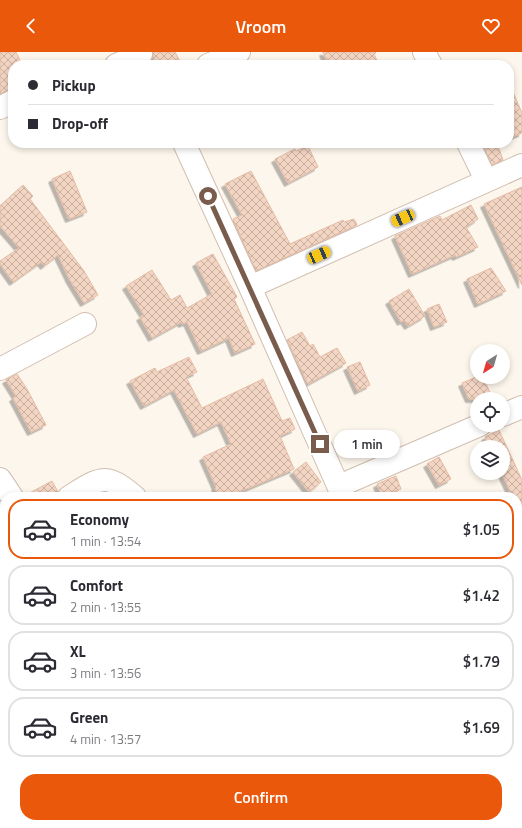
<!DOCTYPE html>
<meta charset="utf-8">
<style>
body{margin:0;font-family:"Titillium Web",sans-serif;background:#f2f2f3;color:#2b2b33;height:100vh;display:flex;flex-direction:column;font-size:15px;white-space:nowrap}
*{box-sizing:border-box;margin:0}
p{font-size:13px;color:#7c7c81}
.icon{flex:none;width:22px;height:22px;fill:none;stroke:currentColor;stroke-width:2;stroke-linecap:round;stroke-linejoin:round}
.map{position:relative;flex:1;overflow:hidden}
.details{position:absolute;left:0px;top:440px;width:522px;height:336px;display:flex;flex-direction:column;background:#fff;border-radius:16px 16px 0 0;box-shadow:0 2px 6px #0003}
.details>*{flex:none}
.hud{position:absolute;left:8px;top:8px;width:506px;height:88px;border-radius:16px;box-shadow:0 2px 6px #0003;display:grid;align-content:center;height:88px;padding:0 20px;background:#fff}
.needle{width:26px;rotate:217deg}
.fabs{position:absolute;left:470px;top:292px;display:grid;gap:8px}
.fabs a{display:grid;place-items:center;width:40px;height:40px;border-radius:50%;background:#fff;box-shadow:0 2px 6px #0003;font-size:20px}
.end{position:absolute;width:18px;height:18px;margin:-9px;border:5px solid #7a5c4d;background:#fff;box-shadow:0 0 0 2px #fff}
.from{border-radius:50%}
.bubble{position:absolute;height:28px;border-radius:14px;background:#fff;box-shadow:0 2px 6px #0003;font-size:13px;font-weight:600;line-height:28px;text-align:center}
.car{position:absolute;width:12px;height:24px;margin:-12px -6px;border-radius:5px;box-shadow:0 0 3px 1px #0007;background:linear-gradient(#f5c518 24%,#345 0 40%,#f5c518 0 76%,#345 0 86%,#f5c518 0)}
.hud b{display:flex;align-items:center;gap:14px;height:38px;font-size:15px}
.hud b+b{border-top:1px solid #e1e1e2}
.hud i{width:10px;height:10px;background:#2b2b33}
ul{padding:7px 0 0;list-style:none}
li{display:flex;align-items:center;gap:12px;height:60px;margin:0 8px 6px;padding:0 12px;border:2px solid #e1e1e2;border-radius:16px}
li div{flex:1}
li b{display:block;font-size:15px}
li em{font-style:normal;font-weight:600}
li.active{border-color:#ea580c}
li>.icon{width:36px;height:36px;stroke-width:1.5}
.button{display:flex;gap:8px;margin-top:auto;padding:8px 20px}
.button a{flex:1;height:46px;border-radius:16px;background:#ea580c;color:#fff;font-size:16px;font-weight:600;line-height:46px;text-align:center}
header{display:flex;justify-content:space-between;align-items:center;height:52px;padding:0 20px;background:#ea580c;color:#fff;font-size:18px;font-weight:600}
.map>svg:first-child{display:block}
.building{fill:url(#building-cross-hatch);stroke:#e6bba3;filter:url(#shadow)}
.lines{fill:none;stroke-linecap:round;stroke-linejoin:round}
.minor-casing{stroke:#d1beb0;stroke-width:24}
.minor{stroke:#fff;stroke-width:22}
.route{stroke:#7a5c4d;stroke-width:5}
</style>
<header><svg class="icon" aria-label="back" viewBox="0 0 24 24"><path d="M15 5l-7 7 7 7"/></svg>Vroom<svg class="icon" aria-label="heart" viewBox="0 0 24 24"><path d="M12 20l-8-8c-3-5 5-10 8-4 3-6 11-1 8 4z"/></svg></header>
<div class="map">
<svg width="522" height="776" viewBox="0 0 522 776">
<defs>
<pattern id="building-cross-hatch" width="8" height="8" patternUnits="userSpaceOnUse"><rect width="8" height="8" fill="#f3d5c3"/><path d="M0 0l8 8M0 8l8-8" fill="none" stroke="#cab0a1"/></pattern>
<filter id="shadow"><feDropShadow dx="-3.5" dy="3.5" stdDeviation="0" flood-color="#0004"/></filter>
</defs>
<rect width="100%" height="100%" fill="#fdf6ec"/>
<path class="building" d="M0 0H16L22 12 13 13V37L7 38 0 42Z
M153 0H175L182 13H158L153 4Z
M323 0H375L376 1 374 2 379 13H359L357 8 344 13H328Z
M509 31 522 61V81L509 86Z
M482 91H497L503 108 492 113Z
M308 94 318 115 288 131 275 107 295 97 296 99Z
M70 119 87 160 69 167 52 127Z
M251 119 290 192 343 168 344 170 354 167 357 173 256 219 233 167 242 163 225 132Z
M23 133 33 144 30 147 84 219 98 243 84 251 70 228 58 203 44 214 41 210 13 230 0 212V209L19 196 0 174V154Z
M522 135V233L484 152Z
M471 153 478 167 466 175 478 195 456 205 455 203 412 222 395 184 440 164 442 168Z
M213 202 237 245 234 247 255 292 235 301 229 286 201 299 187 270 182 272 181 270 152 286 140 265 144 263 126 234 152 218 171 248 180 243 187 256 212 242 196 211Z
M491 216 506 239 478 252 467 227Z
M409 237 425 264 408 274 404 268 401 270 389 249Z
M439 252 447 270 434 275 427 257Z
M302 280 310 294 313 292 320 305 337 296 346 311 308 332 287 288Z
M189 305 197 320 186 325 202 356 263 327 282 369 290 366 295 377 280 384 294 417 227 445H219L215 436 216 435 203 405 231 392 221 370 197 382 174 338 144 354 130 329 155 316 157 320Z
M360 310 370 333 358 339 347 315Z
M17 322 27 337 46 373 31 380 13 346 16 344 6 328Z
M476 325H483L491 343 482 347H469L462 331Z
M499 378 522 428V466L517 455V445H513L503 424V395H490L485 385Z
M439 405 451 427 439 433 427 412Z
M306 410 321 430 309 440 293 420Z
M396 424 401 437 382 445 377 432Z
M52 429 58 440 57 445H24V444Z"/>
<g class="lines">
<defs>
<path id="minor" d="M424 0 431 13
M116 13 141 2
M208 13 239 0
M0 56 13 49
M184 91 250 235 343 445
M468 91 486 128
M250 235 522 113
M0 317 85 272
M503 363 522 355
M0 427 12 445
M339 434 480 373
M69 445C79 439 93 428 105 428 115 428 128 439 135 445
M0 488 5 484
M517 592 522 590
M114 771 117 776
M290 771 292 776
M491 771 493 776"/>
</defs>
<use href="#minor" class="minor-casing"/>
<use href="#minor" class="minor"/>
</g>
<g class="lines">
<path class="route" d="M208 144 320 392"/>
</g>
</svg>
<div class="fabs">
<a><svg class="needle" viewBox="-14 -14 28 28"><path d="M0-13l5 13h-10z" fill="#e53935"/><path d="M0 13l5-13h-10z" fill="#7c7c81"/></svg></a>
<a><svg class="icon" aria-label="locate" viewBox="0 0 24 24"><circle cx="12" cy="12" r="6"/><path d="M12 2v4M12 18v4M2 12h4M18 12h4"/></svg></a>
<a><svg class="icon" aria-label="layers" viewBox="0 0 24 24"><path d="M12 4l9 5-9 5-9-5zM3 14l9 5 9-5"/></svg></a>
</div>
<i class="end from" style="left:208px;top:144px"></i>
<i class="end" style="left:320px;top:392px"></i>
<div class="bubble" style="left:334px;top:378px;width:66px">1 min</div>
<i class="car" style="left:403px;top:166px;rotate:246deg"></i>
<i class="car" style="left:319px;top:203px;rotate:66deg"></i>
<div class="hud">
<b><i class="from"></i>Pickup</b>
<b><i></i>Drop-off</b>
</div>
<section class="details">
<ul>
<li class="active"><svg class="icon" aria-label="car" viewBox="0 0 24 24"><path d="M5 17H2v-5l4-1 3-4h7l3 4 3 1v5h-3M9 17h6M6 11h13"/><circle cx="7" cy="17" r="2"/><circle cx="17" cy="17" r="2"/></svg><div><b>Economy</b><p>1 min · 13:54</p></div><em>$1.05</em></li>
<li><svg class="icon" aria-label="car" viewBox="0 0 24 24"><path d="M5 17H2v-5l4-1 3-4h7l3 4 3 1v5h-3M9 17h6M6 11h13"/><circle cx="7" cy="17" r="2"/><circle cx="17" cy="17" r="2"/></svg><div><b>Comfort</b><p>2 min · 13:55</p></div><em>$1.42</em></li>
<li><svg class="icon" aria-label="car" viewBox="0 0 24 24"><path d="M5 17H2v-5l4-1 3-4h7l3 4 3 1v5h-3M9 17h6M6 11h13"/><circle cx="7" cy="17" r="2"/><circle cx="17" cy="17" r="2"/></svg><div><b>XL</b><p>3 min · 13:56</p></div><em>$1.79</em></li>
<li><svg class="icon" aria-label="car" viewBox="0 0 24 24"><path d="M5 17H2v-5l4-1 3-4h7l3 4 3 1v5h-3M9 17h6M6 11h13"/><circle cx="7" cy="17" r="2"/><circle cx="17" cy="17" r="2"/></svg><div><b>Green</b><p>4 min · 13:57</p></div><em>$1.69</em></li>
</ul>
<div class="button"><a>Confirm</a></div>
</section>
</div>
